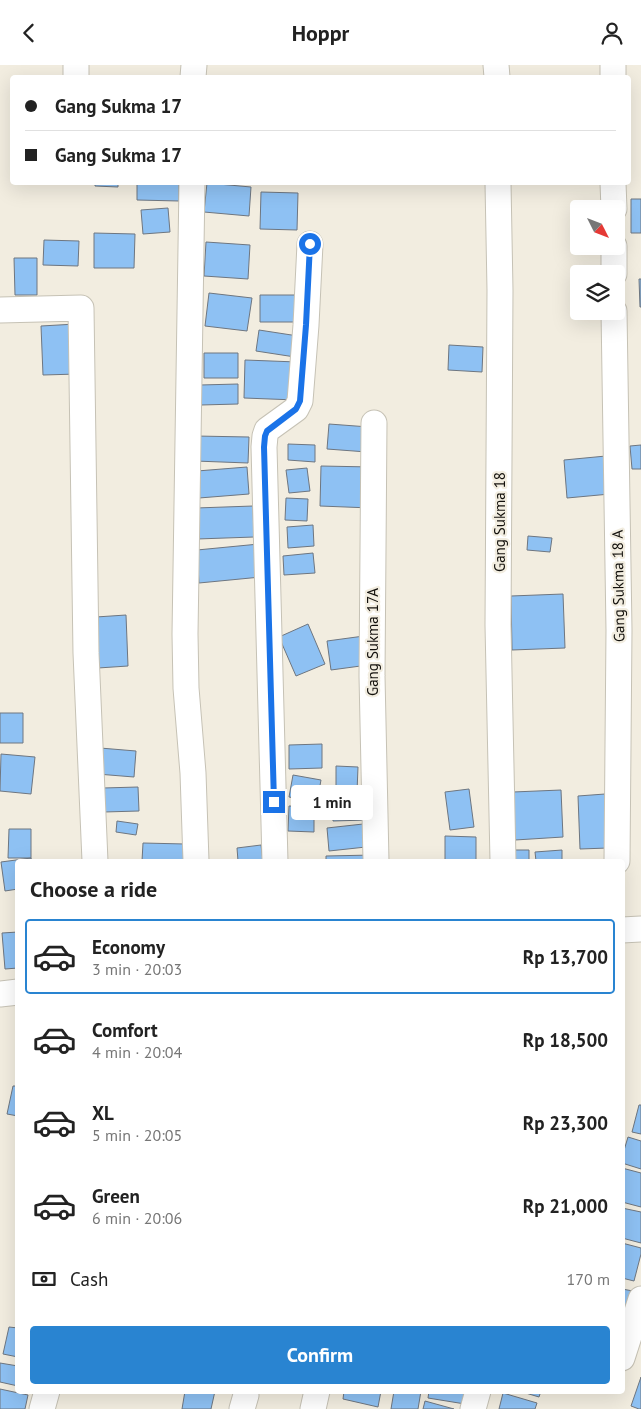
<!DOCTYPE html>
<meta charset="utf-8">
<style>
body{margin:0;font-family:"PT Sans",sans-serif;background:#f2f2f2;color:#222;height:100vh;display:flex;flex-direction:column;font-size:19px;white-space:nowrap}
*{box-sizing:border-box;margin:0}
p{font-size:16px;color:#767676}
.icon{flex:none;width:28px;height:28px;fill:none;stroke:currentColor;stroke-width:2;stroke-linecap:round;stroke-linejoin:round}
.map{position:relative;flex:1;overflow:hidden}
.side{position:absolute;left:15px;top:794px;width:610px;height:535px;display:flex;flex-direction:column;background:#fff;border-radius:5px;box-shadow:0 5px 20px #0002}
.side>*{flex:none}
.banner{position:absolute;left:10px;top:10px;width:621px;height:110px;border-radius:5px;box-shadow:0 5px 20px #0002;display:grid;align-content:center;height:110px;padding:0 15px;background:#fff}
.needle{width:32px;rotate:132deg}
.controls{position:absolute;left:570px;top:135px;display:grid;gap:10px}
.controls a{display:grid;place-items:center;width:55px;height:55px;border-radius:5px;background:#fff;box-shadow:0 5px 20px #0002;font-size:25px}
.end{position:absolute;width:22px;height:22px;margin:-11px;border:6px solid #1a73e8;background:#fff;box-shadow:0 0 0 2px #fff}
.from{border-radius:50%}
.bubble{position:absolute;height:35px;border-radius:5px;background:#fff;box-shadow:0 5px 20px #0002;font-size:16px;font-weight:700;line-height:35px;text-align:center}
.banner b{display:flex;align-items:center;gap:18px;height:48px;font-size:19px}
.banner b+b{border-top:1px solid #e0e0e0}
.banner i{width:12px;height:12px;background:#222}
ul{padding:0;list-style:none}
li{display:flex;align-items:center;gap:15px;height:75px;margin:0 10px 8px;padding:0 5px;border:2px solid transparent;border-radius:5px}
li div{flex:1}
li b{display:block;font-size:19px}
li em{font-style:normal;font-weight:700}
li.current{border-color:#2984d1}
li>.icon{width:45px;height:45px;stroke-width:1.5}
h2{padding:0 15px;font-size:22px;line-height:60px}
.pay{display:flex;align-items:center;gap:12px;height:55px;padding:0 15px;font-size:19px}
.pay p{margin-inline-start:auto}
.cta{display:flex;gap:10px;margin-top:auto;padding:10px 15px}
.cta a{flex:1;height:58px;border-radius:5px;background:#2984d1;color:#fff;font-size:20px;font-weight:700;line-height:58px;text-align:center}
header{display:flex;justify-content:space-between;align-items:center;height:65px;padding:0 15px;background:#fff;font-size:22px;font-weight:700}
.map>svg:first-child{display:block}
.building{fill:#8ec1f3;stroke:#6e7680}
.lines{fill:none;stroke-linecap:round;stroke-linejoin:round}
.minor-casing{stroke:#c6c2b5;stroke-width:27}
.minor{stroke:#fff;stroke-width:25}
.route{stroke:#1a73e8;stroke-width:6}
.labels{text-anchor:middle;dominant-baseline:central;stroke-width:4.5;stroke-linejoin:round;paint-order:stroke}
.street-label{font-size:15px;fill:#12100c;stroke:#f2ede0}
</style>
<header><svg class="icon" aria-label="back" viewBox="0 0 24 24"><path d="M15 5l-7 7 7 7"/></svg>Hoppr<svg class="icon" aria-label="person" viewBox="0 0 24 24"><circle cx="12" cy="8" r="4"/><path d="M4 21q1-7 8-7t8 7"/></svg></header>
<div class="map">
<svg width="641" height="1344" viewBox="0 0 641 1344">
<rect width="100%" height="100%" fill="#f2ede0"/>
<path class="building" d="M95 118H118V122L95 121Z
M137 118H179V136L137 135Z
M207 118 251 122 249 151 204 147Z
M261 127 298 128 297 165 260 164Z
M631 134H641V168H631Z
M168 143 170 167 143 169 141 145Z
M94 168 135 169 134 203H94Z
M44 175 79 176 78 201 43 200Z
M206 177 250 180 248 214 204 211Z
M14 193H37V230H15Z
M639 214H641V242H640Z
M209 228 252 233 247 266 205 261Z
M260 230H297V257H260Z
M76 259 78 309 43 310 41 261Z
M259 265 298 271 295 292 256 286Z
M449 280 483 282 482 307 448 305Z
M204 288H238V313H204Z
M245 295 297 297 296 335 244 333Z
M238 319V339L201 340 200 320Z
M329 359 369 362 367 387 327 384Z
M196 371 249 372 248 398 195 396Z
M288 379 315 380V397L288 395Z
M641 380V404H632L630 381Z
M606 391 610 429 567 433 564 395Z
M321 401 372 402 371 443 320 441Z
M247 402 249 429 199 433 197 406Z
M307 403 310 426 289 428 286 405Z
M286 433 308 434 307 456 285 455Z
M253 441 254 472 197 474 196 443Z
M313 460 314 481 288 483 287 462Z
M528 471 552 473 550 487 527 485Z
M259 479 261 512 199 518 197 485Z
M313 488 315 508 284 510 283 491Z
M563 529 565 583 512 585 511 531Z
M126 550 128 601 98 603 96 552Z
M308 559 325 599 296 611 279 572Z
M364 571 368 600 331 605 327 576Z
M0 648H23V678H0Z
M322 679V703L289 704V680Z
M100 683 136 686 134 712 97 709Z
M1 689 35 692 31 729 0 726Z
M336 701 358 702 357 727H336Z
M293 710 321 715 317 737 289 732Z
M138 722 139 746 104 747 103 723Z
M469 724 474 762 450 765 445 727Z
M561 725 563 772 515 775 513 727Z
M605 729 608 783 580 784 578 731Z
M333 736H366L367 755 333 756Z
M289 741 314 742V767L288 766Z
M117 756 138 759 136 770 116 767Z
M363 759 366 782 329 786 327 763Z
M9 764H31V793H8Z
M445 771 476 772V796H445Z
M143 778 185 779V796H142Z
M261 780 263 796H238L237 783Z
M513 785H529V796H513Z
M562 785V796H536L535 787Z
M373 790V796H326V791Z
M31 793 32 796H18V824L5 826 1 797Z
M18 867V903L5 904 2 868Z
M13 1021H18V1051L7 1049Z
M639 1040H641V1069L632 1067Z
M628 1072 641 1076V1104L622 1098V1092Z
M622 1103 641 1108V1142L622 1137Z
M622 1143 641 1147V1178L622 1173Z
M622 1178 641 1183V1189L634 1216 622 1213Z
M622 1224 633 1226 622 1258Z
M9 1262 18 1263V1292L3 1289Z
M0 1298 18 1301V1321L0 1317Z
M641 1312V1344H639L631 1341Z
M0 1324 28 1330 25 1344H0Z
M185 1326H215L211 1344H182Z
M344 1326H381L378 1342 343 1334Z
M394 1326H421L418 1344H391Z
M429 1326H467L465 1339 428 1333Z
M519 1326H541L539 1332Z
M503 1328 537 1338 535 1344H499Z
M425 1336 454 1344H423Z"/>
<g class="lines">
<defs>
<path id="minor" d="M76 0V12
M496 0 497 12
M193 12 194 0
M613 12V0
M192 118 185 569 186 623 193 708 196 796
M498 118 500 225 498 560 503 796
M613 118 614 144
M614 181V209
M0 245 81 243 86 588 95 796
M614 246 619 565 617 796
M374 358 372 611 376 796
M275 796 264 382 265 371 267 365 296 344 300 336 306 260 310 179
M622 865 641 864
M0 929 18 927
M622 1293 641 1234
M42 1344 47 1326
M242 1344 246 1330
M313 1344 317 1326
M473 1344 478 1326"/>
</defs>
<use href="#minor" class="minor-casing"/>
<use href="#minor" class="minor"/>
</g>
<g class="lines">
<path class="route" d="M274 737 264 382 265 371 267 366 296 344 300 336 306 260 310 179"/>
</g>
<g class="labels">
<g class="street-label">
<text transform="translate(499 457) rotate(-90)">Gang Sukma 18</text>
<text transform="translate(618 521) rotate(-91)">Gang Sukma 18 A</text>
<text transform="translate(372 577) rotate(-90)">Gang Sukma 17A</text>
</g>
</g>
</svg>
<div class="controls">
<a><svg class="needle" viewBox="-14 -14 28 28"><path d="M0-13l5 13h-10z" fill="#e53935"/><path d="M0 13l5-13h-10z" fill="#767676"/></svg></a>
<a><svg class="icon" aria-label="layers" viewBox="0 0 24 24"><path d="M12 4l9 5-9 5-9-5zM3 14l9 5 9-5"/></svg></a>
</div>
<i class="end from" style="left:310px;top:179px"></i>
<i class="end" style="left:274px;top:737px"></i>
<div class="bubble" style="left:291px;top:720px;width:82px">1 min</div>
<div class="banner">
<b><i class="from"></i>Gang Sukma 17</b>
<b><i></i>Gang Sukma 17</b>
</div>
<section class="side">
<h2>Choose a ride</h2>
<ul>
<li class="current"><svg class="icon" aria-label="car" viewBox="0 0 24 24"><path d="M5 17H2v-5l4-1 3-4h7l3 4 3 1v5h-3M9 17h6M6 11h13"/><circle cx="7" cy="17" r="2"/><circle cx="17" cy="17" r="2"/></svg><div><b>Economy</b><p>3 min · 20:03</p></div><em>Rp 13,700</em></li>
<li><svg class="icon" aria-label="car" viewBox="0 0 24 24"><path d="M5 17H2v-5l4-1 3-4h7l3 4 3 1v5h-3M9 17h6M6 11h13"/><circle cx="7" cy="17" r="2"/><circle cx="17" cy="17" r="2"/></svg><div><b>Comfort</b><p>4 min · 20:04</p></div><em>Rp 18,500</em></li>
<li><svg class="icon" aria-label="car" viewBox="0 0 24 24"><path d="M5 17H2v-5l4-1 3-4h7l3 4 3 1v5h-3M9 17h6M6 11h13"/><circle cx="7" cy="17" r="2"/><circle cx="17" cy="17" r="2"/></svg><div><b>XL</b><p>5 min · 20:05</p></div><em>Rp 23,300</em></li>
<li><svg class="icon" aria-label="car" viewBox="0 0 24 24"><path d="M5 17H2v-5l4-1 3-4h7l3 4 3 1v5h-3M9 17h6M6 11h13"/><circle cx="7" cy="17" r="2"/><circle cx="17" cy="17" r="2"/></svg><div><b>Green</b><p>6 min · 20:06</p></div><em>Rp 21,000</em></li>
</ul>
<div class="pay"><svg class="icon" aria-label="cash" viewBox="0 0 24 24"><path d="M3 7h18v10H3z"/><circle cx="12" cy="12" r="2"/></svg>Cash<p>170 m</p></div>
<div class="cta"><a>Confirm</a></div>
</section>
</div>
